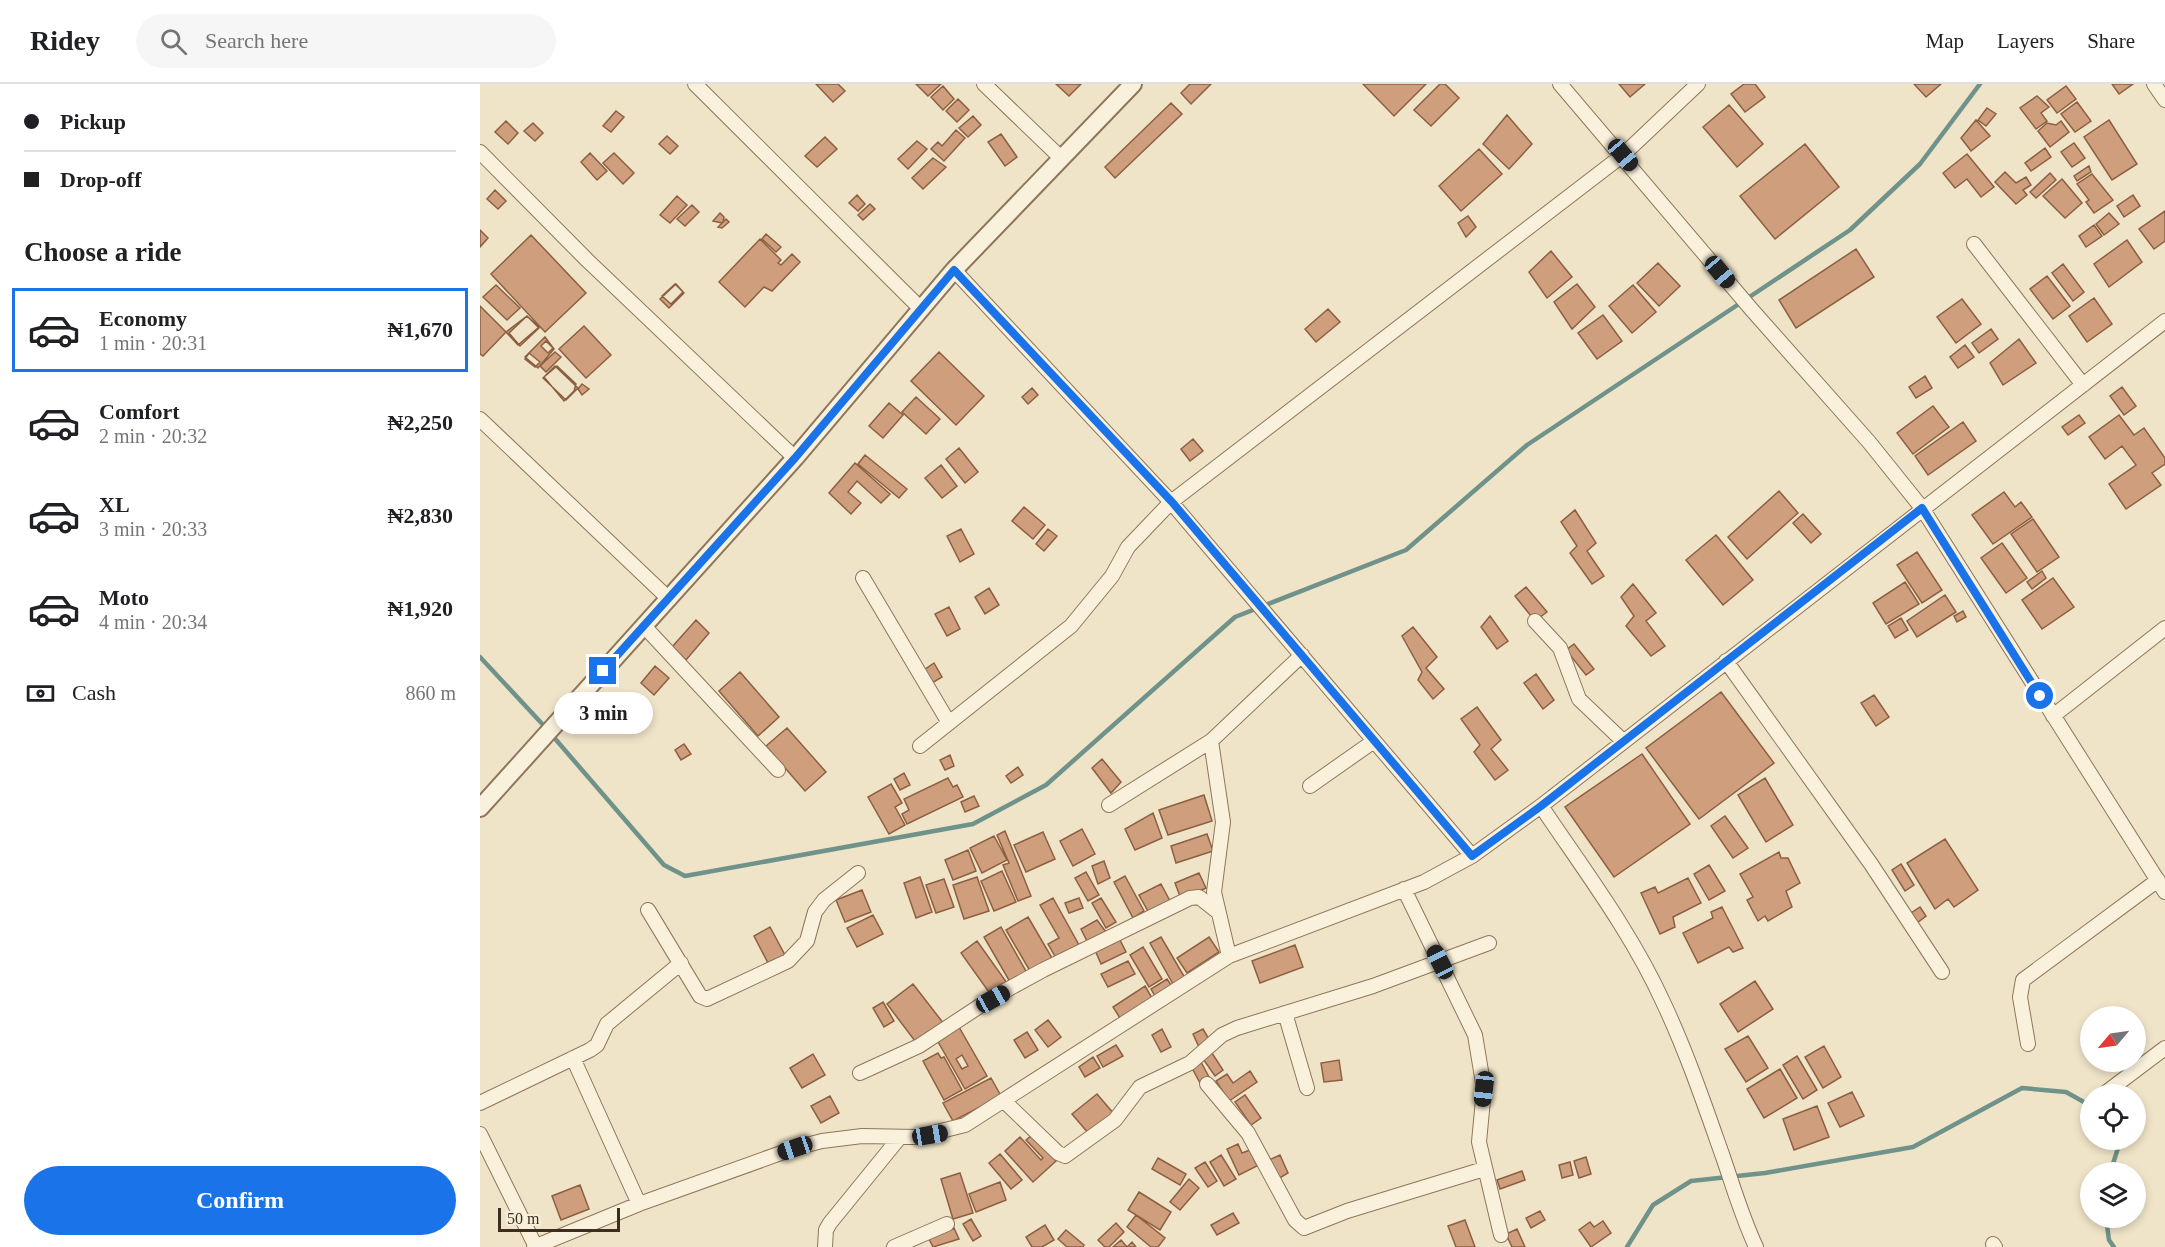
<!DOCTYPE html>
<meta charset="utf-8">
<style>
body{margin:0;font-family:"Times New Roman",serif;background:#f6f6f6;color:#202124;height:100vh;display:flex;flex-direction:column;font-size:22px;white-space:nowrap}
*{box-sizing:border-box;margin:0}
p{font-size:20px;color:#757577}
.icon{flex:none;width:33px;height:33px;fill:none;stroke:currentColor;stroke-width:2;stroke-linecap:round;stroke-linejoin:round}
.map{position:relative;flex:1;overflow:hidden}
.sheet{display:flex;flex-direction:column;background:#fff;width:480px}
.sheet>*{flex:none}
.top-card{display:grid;align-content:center;height:132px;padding:0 24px;background:#fff}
.needle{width:39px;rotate:241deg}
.buttons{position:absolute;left:1600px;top:922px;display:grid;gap:12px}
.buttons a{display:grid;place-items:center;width:66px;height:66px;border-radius:50%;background:#fff;box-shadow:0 3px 9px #0003;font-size:30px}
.scale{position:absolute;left:18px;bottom:15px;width:122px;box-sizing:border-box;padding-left:6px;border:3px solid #3d2e20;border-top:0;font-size:16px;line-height:21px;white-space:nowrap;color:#3d2e20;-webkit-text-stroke:4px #f7eed8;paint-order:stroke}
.end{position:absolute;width:27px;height:27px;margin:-14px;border:8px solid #1a73e8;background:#fff;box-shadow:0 0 0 3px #fff}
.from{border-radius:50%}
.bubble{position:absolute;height:42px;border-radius:21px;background:#fff;box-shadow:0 3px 9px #0003;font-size:20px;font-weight:600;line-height:42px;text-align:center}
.car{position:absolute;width:18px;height:36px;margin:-18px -9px;border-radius:8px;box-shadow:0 0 4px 2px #0007;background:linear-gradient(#222 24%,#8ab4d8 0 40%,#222 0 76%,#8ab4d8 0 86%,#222 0)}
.top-card b{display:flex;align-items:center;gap:21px;height:57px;font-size:22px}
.top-card b+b{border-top:2px solid #e0e0e0}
.top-card i{width:15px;height:15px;background:#202124}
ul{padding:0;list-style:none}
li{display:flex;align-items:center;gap:18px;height:84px;margin:0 12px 9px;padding:0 12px;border:3px solid transparent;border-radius:0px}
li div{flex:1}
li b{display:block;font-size:22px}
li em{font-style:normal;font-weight:600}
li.selected{border-color:#1a73e8}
li>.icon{width:54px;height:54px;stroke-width:1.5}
h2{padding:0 24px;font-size:27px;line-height:72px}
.pay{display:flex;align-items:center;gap:15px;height:66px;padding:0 24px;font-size:22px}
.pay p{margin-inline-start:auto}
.button{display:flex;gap:12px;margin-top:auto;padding:12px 24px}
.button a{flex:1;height:69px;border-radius:36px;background:#1a73e8;color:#fff;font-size:24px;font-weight:600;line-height:69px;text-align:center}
header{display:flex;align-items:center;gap:36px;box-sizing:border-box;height:84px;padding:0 30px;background:#fff;border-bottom:2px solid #e0e0e0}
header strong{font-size:28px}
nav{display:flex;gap:33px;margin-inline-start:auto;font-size:21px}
.search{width:420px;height:54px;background:#f6f6f6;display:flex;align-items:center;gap:15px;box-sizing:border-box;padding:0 21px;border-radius:33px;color:#757577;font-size:22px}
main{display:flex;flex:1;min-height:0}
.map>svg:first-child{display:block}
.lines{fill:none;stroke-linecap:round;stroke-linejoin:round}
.stream{stroke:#6f938a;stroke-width:4.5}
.building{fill:#cf9f7d;stroke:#8d5f41;stroke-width:1.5;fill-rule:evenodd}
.minor-casing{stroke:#8d765c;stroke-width:16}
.tertiary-casing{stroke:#8d765c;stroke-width:20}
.minor{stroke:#faf1dc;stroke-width:14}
.tertiary{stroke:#faf1dc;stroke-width:16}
.route{stroke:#1a73e8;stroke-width:8}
</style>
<header>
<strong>Ridey</strong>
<div class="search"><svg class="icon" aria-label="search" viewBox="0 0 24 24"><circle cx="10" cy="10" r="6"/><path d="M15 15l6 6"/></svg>Search here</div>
<nav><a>Map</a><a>Layers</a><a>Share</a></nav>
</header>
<main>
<section class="sheet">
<div class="top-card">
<b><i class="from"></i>Pickup</b>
<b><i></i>Drop-off</b>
</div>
<h2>Choose a ride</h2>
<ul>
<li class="selected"><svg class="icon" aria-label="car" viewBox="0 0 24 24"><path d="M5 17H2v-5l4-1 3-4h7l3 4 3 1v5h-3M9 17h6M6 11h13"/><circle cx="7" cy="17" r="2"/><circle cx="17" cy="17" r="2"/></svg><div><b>Economy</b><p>1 min · 20:31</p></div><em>₦1,670</em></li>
<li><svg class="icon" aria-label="car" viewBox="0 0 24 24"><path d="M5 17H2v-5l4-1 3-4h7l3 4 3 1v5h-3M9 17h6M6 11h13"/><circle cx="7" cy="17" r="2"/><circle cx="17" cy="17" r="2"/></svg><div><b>Comfort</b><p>2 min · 20:32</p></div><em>₦2,250</em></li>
<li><svg class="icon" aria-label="car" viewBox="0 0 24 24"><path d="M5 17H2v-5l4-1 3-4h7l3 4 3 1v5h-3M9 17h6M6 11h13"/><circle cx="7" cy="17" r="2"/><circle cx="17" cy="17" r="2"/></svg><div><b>XL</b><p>3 min · 20:33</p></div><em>₦2,830</em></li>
<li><svg class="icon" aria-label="car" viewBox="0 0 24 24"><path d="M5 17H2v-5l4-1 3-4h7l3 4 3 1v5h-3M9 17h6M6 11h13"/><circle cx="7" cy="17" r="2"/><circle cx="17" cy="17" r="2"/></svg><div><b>Moto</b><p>4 min · 20:34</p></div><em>₦1,920</em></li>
</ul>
<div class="pay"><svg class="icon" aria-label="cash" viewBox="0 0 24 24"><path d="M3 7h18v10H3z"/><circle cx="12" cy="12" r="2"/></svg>Cash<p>860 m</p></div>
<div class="button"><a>Confirm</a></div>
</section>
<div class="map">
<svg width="1685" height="1163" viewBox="0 0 1685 1163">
<rect width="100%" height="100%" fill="#f0e4c8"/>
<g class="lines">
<path class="stream" d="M0 573 66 644
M71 650 184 781 205 792 493 740 566 701 755 533 926 466 1047 361 1370 146 1440 80 1500 0
M1630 1089 1638 1064 1635 1056
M1626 1134 1629 1156 1634 1163
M1147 1163 1173 1121 1211 1097 1285 1089 1433 1063 1542 1004 1586 1008 1611 1022"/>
</g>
<path class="building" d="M336 0H358L365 7 353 18Z
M436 0H461L448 12Z
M576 0H601L589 12Z
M710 0H731L711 20 701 9Z
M883 0H946L914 32Z
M960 0H965L979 14 951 42 934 26Z
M1139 0H1165L1150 13Z
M1264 0H1275L1285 13 1265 28 1251 10Z
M1434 0H1461L1446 13Z
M1632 0H1653L1639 10Z
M463 2 474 15 463 26 451 13Z
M1586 2 1596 15 1577 29 1567 16Z
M1557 12 1569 23 1561 29 1567 37 1556 45 1540 24Z
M478 15 489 26 477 38 466 27Z
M1597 18 1611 37 1595 48 1581 30Z
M691 19 702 30 635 94 625 83Z
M1249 21 1283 60 1257 83 1223 43Z
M1507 24 1516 30 1506 42 1498 36Z
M136 27 144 33 131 48 123 42Z
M1027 31 1052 60 1029 85 1003 60Z
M493 32 501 41 488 53 479 44Z
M1496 36 1510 52 1491 67 1481 54Z
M1629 36 1657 80 1632 96 1604 53Z
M26 37 38 49 28 60 15 48Z
M1581 37 1589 48 1570 63 1558 47 1567 39 1576 41Z
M53 39 63 49 55 57 44 47Z
M476 46 485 54 464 77 451 65 458 58 462 62Z
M521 50 537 73 525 82 508 58Z
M187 52 198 62 190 70 179 60Z
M345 53 357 65 337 83 325 72Z
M437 57 447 65 428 85 418 75Z
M1594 59 1605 74 1592 83 1581 68Z
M1325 60 1359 103 1295 155 1260 112Z
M1565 64 1571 73 1551 87 1545 79Z
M999 65 1022 90 981 127 959 102Z
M110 69 127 87 117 96 101 78Z
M134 69 154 89 143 100 123 79Z
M1487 70 1514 103 1501 113 1487 95 1475 104 1463 89Z
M453 74 466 83 443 105 432 94Z
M1609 82 1611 88 1597 97 1594 92Z
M1525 88 1536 99 1546 93 1551 101 1543 106 1547 111 1536 120 1515 98Z
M1570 89 1576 96 1556 114 1550 108Z
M1612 90 1633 116 1614 129 1606 118 1609 116 1597 100Z
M1582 95 1602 119 1585 134 1563 112Z
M15 106 26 117 18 125 7 115Z
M377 111 385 120 378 127 369 119Z
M1653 111 1660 122 1644 133 1637 122Z
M197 112 207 121 190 139 180 131Z
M390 120 395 125 383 136 378 131Z
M212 121 219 128 205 142 197 135Z
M1685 127V157L1674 165 1659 145Z
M240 129 244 133 243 138 246 135 249 138 242 144 238 143 242 139 233 137Z
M1629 129 1639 140 1624 151 1616 140Z
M988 132 996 143 986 153 978 139Z
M1614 141 1622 152 1606 163 1599 152Z
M0 146 8 154 0 163Z
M286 150 301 163 296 168 282 155Z
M51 151 106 209 65 248 11 190Z
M280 155 301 176 298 179 301 181 312 170 320 178 292 207 284 203 265 223 239 198Z
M1647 156 1662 178 1629 203 1614 180Z
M1376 165 1394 193 1316 244 1299 216Z
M1071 167 1092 193 1067 214 1049 188Z
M1178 179 1200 202 1179 222 1157 199Z
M1583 180 1604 208 1593 217 1572 189Z
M1567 192 1590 222 1573 235 1550 205Z
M195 200 203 208 191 220 182 212Z
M196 200 204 209 189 224 180 215Z
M1097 200 1115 223 1092 245 1074 218Z
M16 201 40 224 27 236 3 213Z
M1153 201 1176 228 1152 249 1129 222Z
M1614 214 1632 240 1607 258 1589 232Z
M1482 215 1501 240 1476 259 1457 233Z
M0 222 26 248 3 272 0 270Z
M848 225 860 238 836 258 825 245Z
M1123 231 1142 257 1117 275 1098 249Z
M47 232 59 243 38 261 26 248Z
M47 232 59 244 40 262 29 249Z
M104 242 131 271 106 294 79 265Z
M1511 245 1518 255 1499 269 1492 259Z
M65 253 74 265 58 284 45 273Z
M1539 255 1556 279 1523 301 1510 279Z
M66 257 73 264 68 269 61 262Z
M1485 261 1494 273 1478 284 1470 273Z
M75 268 81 273 66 288 60 282Z
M459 268 504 312 476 341 431 297Z
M49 269 60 278 55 283 45 275Z
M75 282 98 304 86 316 63 294Z
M77 282 96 300 94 307 84 317 64 293Z
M1445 292 1452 304 1436 314 1429 303Z
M102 300 109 305 102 311 98 305Z
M1642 303 1656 322 1644 331 1630 312Z
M552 304 558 311 548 320 542 313Z
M436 313 460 335 446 350 422 328Z
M409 319 423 331 403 354 389 342Z
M1453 322 1469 343 1433 370 1417 349Z
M1599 331 1605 339 1588 351 1582 343Z
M1639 331 1654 351 1664 344 1685 374V380L1672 389 1681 401 1646 425 1629 400 1656 381 1642 362 1625 375 1609 353Z
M1483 338 1496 357 1448 391 1435 372Z
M713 355 723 367 710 377 701 365Z
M479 364 498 388 485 399 466 375Z
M385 371 427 405 419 414 378 380Z
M375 379 410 410 401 419 377 397 368 408 381 419 371 430 349 409Z
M461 381 477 402 462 414 445 394Z
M1299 407 1318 429 1267 475 1248 453Z
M1524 408 1535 423 1541 418 1552 433 1513 460 1492 431Z
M544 423 565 441 553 455 532 437Z
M1095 426 1116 459 1107 467 1124 492 1112 500 1090 469 1097 462 1081 438Z
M1323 430 1341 450 1331 459 1313 439Z
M1553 435 1579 473 1557 488 1531 450Z
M481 445 494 470 480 478 467 452Z
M568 445 577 452 564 467 556 460Z
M1236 451 1273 496 1243 521 1206 476Z
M1522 459 1547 494 1526 509 1501 474Z
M1437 468 1462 506 1442 519 1417 481Z
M1562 487 1566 494 1552 505 1547 498Z
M1573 494 1594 523 1562 545 1542 516Z
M1425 498 1439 520 1406 540 1393 519Z
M1153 500 1176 529 1166 537 1185 562 1171 572 1146 542 1154 532 1141 513Z
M1046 503 1067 528 1055 537 1035 512Z
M509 504 519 521 505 530 495 513Z
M1465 511 1476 528 1437 553 1427 537Z
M469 523 480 545 467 552 455 530Z
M1483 527 1486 533 1477 538 1474 532Z
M1010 532 1028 557 1017 565 1001 543Z
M1421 534 1428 546 1415 554 1408 542Z
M216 536 229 549 206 576 192 563Z
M933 543 957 573 946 584 964 605 953 615 938 596 942 588 922 552Z
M1094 560 1114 585 1106 591 1086 566Z
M454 579 462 593 452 599 444 586Z
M175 582 189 594 174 611 161 599Z
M260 588 299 633 278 652 239 607Z
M1056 590 1074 616 1063 625 1044 599Z
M1241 608 1294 679 1219 735 1166 664Z
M1394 611 1409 633 1396 642 1381 619Z
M997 623 1021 656 1011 665 1028 686 1015 696 994 668 1000 661 981 635Z
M307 644 346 688 325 707 286 662Z
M204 660 211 670 201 676 195 666Z
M1162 670 1210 740 1134 793 1085 723Z
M470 671 474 682 465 686 460 676Z
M622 675 641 698 631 709 612 684Z
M538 683 543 691 531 699 526 692Z
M424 689 430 701 420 706 414 695Z
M468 694 473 703 477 701 483 713 427 740 422 730 429 726 424 715Z
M1285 694 1313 741 1286 758 1258 711Z
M411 700 422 719 415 723 425 741 409 750 388 713Z
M724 711 732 737 688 751 679 726Z
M494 712 499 722 485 728 481 718Z
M673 729 682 754 655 766 645 745Z
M1245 732 1268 764 1253 774 1231 742Z
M602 745 615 770 593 782 580 757Z
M525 747 551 812 538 817 523 781 529 779 517 751Z
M563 748 575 775 546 788 534 761Z
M727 750 733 767 696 779 691 762Z
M514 752 527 776 502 789 490 764Z
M1465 755 1498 806 1474 823 1468 815 1455 825 1427 779Z
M488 766 496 787 473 796 465 776Z
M1299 768 1301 774H1308L1320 799 1306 807 1312 823 1288 837 1285 832 1278 837 1267 816 1273 813 1260 790Z
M624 777 630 794 618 800 612 782Z
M1421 780 1434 801 1425 807 1412 786Z
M1229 781 1245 807 1229 816 1214 790Z
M522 787 536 818 514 827 501 797Z
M606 788 619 811 608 817 595 794Z
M719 789 726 804 701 815 695 799Z
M645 792 664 827 653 834 634 798Z
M440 793 452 828 436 834 424 799Z
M497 793 509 827 484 835 473 801Z
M1208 794 1221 819 1193 833 1195 843 1180 850 1161 809 1175 803 1178 809Z
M464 795 474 823 456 829 446 801Z
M681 800 690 817 669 829 659 811Z
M382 806 391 828 365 838 356 816Z
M573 814 599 861 576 874 568 860 579 854 560 821Z
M599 814 603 824 589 829 585 819Z
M621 814 636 838 626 844 612 819Z
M1242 823 1263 864 1253 868 1249 863 1218 879 1203 849 1233 834 1231 828Z
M1440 823 1446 832 1437 839 1431 829Z
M393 831 403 850 377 863 367 844Z
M548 833 572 874 550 887 526 846Z
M617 836 626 848 607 857 601 845Z
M290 843 306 873 289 881 274 852Z
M521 843 547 889 530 898 504 853Z
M681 853 705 894 693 900 670 859Z
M729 853 739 868 707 889 697 874Z
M639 854 646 868 621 880 615 866Z
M497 857 527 899 511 911 481 869Z
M815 861 823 883 780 899 772 877Z
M663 863 682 895 669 903 650 871Z
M648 877 655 890 628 903 621 890Z
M687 895 691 901 675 912 671 905Z
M1275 897 1293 925 1258 948 1240 920Z
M433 900 464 940 438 961 407 920Z
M665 902 672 914 640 934 633 923Z
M403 918 414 937 404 943 393 924Z
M568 936 581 953 568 963 555 946Z
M479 943 507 992 485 1005 457 956ZM482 971 488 982 482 985 476 975Z
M682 945 691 963 681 968 672 951Z
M723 945 730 957 719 963 713 950Z
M547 948 558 966 545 974 534 956Z
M1268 952 1288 984 1266 998 1245 965Z
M636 961 643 972 623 983 617 972Z
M1344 962 1361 993 1343 1004 1325 973Z
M730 966 743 986 735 992 721 972Z
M458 969 461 974 464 973 482 1006 464 1016 443 977Z
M333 970 345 991 322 1004 310 984Z
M1317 972 1337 1006 1323 1015 1303 981Z
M613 973 620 984 605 993 599 983Z
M859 976 862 996 844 998 841 979Z
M721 978 729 993 720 999 712 984Z
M1300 985 1317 1014 1284 1034 1267 1005Z
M770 987 777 998 749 1017 736 997 747 990 753 999Z
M511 994 521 1012 473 1037 463 1019Z
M1372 1008 1384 1032 1360 1043 1348 1019Z
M617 1010 634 1030 609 1050 592 1030Z
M765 1011 781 1034 771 1041 755 1018Z
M350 1012 359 1029 341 1039 331 1022Z
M1337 1022 1349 1053 1314 1066 1303 1035Z
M552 1051 576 1077 553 1098 525 1067 540 1053 561 1076 563 1074 546 1056Z
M758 1060 762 1069 770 1066 777 1082 759 1091 747 1065Z
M520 1070 542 1096 531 1105 509 1079Z
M741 1071 756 1095 744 1102 730 1078Z
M800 1071 808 1089 798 1095 789 1076Z
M1106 1073 1111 1090 1099 1094 1094 1077Z
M678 1074 706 1090 700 1101 672 1085Z
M725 1078 737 1097 728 1103 715 1084Z
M1090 1078 1093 1091 1082 1094 1079 1081Z
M1042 1087 1045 1096 1020 1105 1017 1096Z
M480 1089 493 1129 473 1135 461 1095Z
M709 1095 719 1104 700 1126 690 1118Z
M520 1098 526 1116 496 1128 489 1110Z
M100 1101 109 1125 81 1136 72 1112Z
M659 1108 691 1128 680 1146 648 1126Z
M1060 1127 1065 1136 1051 1144 1046 1134Z
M753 1129 759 1139 737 1151 731 1141Z
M656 1131 685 1154 678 1163H671L647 1143Z
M491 1135 501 1152 493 1157 483 1140Z
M985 1136 995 1163H976L968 1142Z
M1123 1137 1131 1149 1111 1163 1099 1146 1110 1138 1114 1143Z
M636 1139 644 1148 629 1163H625L618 1156Z
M565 1141 574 1156 562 1163H552L546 1153Z
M474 1144 479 1155 453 1163 449 1155Z
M1037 1145 1045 1163H1032L1026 1150Z
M586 1146 604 1161 603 1163H587L578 1155Z
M641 1156 647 1163 652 1158 656 1163H633Z"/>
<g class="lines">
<defs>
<path id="minor" d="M215 0 440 224
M504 0 580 73
M1080 0 1272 226 1389 358 1442 424 1685 808
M1674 0 1685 16
M0 68 107 176 315 374
M1494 160 1603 301
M474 186 691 418 992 772
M0 335 189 515
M383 494 469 639
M1055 537 1080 564 1099 615 1143 657
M164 542 298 686
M1246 577 1391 780 1462 888
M1573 632 1685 544
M731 657 743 738 734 808 749 872
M440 662 591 542 632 492 648 463 691 418 1143 71 1218 0
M830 702 894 657
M629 721 731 657 822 571
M1061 722C1104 786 1152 849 1184 920 1207 969 1225 1022 1243 1073 1254 1105 1262 1133 1276 1163
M924 805 995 951 1004 1005 999 1058 1021 1151
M168 826 220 912 227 915 308 877 327 857 335 828 344 816 378 789
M805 929 827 1004
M1548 960 1540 913 1543 896 1678 796
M93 974 159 1120
M380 989 439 962 512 914 563 886 710 814 719 813 738 828
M727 1000 768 1049 815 1136 824 1144 867 1127 1004 1085
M1624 1010 1685 964
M524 1017 578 1069 585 1072 635 1036 660 1003 710 979 742 951 757 944 893 902 1009 859
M0 1019 110 966 117 961 127 940 201 879
M0 1050 56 1163
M1513 1160 1515 1163
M54 1163 159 1120 315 1064 342 1057 382 1052 437 1053 485 1041 749 872 944 798 992 772 1061 722 1685 237
M345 1163 346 1146 350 1139 420 1053
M414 1163 467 1140"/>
<path id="tertiary" d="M0 724 315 374 474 186 653 0"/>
</defs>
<use href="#minor" class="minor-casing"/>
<use href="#tertiary" class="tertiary-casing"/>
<use href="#minor" class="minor"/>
<use href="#tertiary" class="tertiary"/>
</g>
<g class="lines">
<path class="route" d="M123 587 315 374 474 186 692 418 992 772 1061 722 1442 424 1560 612"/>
</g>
</svg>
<div class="buttons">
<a><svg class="needle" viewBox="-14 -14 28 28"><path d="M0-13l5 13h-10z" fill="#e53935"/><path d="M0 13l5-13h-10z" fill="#757577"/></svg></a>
<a><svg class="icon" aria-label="locate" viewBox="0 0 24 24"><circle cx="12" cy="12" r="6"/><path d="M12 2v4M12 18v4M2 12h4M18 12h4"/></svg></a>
<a><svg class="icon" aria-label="layers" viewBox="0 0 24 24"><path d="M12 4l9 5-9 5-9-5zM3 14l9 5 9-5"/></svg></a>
</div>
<div class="scale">50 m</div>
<i class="end from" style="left:1560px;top:612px"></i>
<i class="end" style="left:123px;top:587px"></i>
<div class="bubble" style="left:74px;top:608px;width:99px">3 min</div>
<i class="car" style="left:1143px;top:71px;rotate:140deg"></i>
<i class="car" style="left:1240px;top:188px;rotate:140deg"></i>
<i class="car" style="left:960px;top:878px;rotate:333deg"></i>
<i class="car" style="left:513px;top:915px;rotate:61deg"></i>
<i class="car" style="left:1004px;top:1005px;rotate:187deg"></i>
<i class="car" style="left:450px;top:1051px;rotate:81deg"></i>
<i class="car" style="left:315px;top:1064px;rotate:251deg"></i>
</div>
</main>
